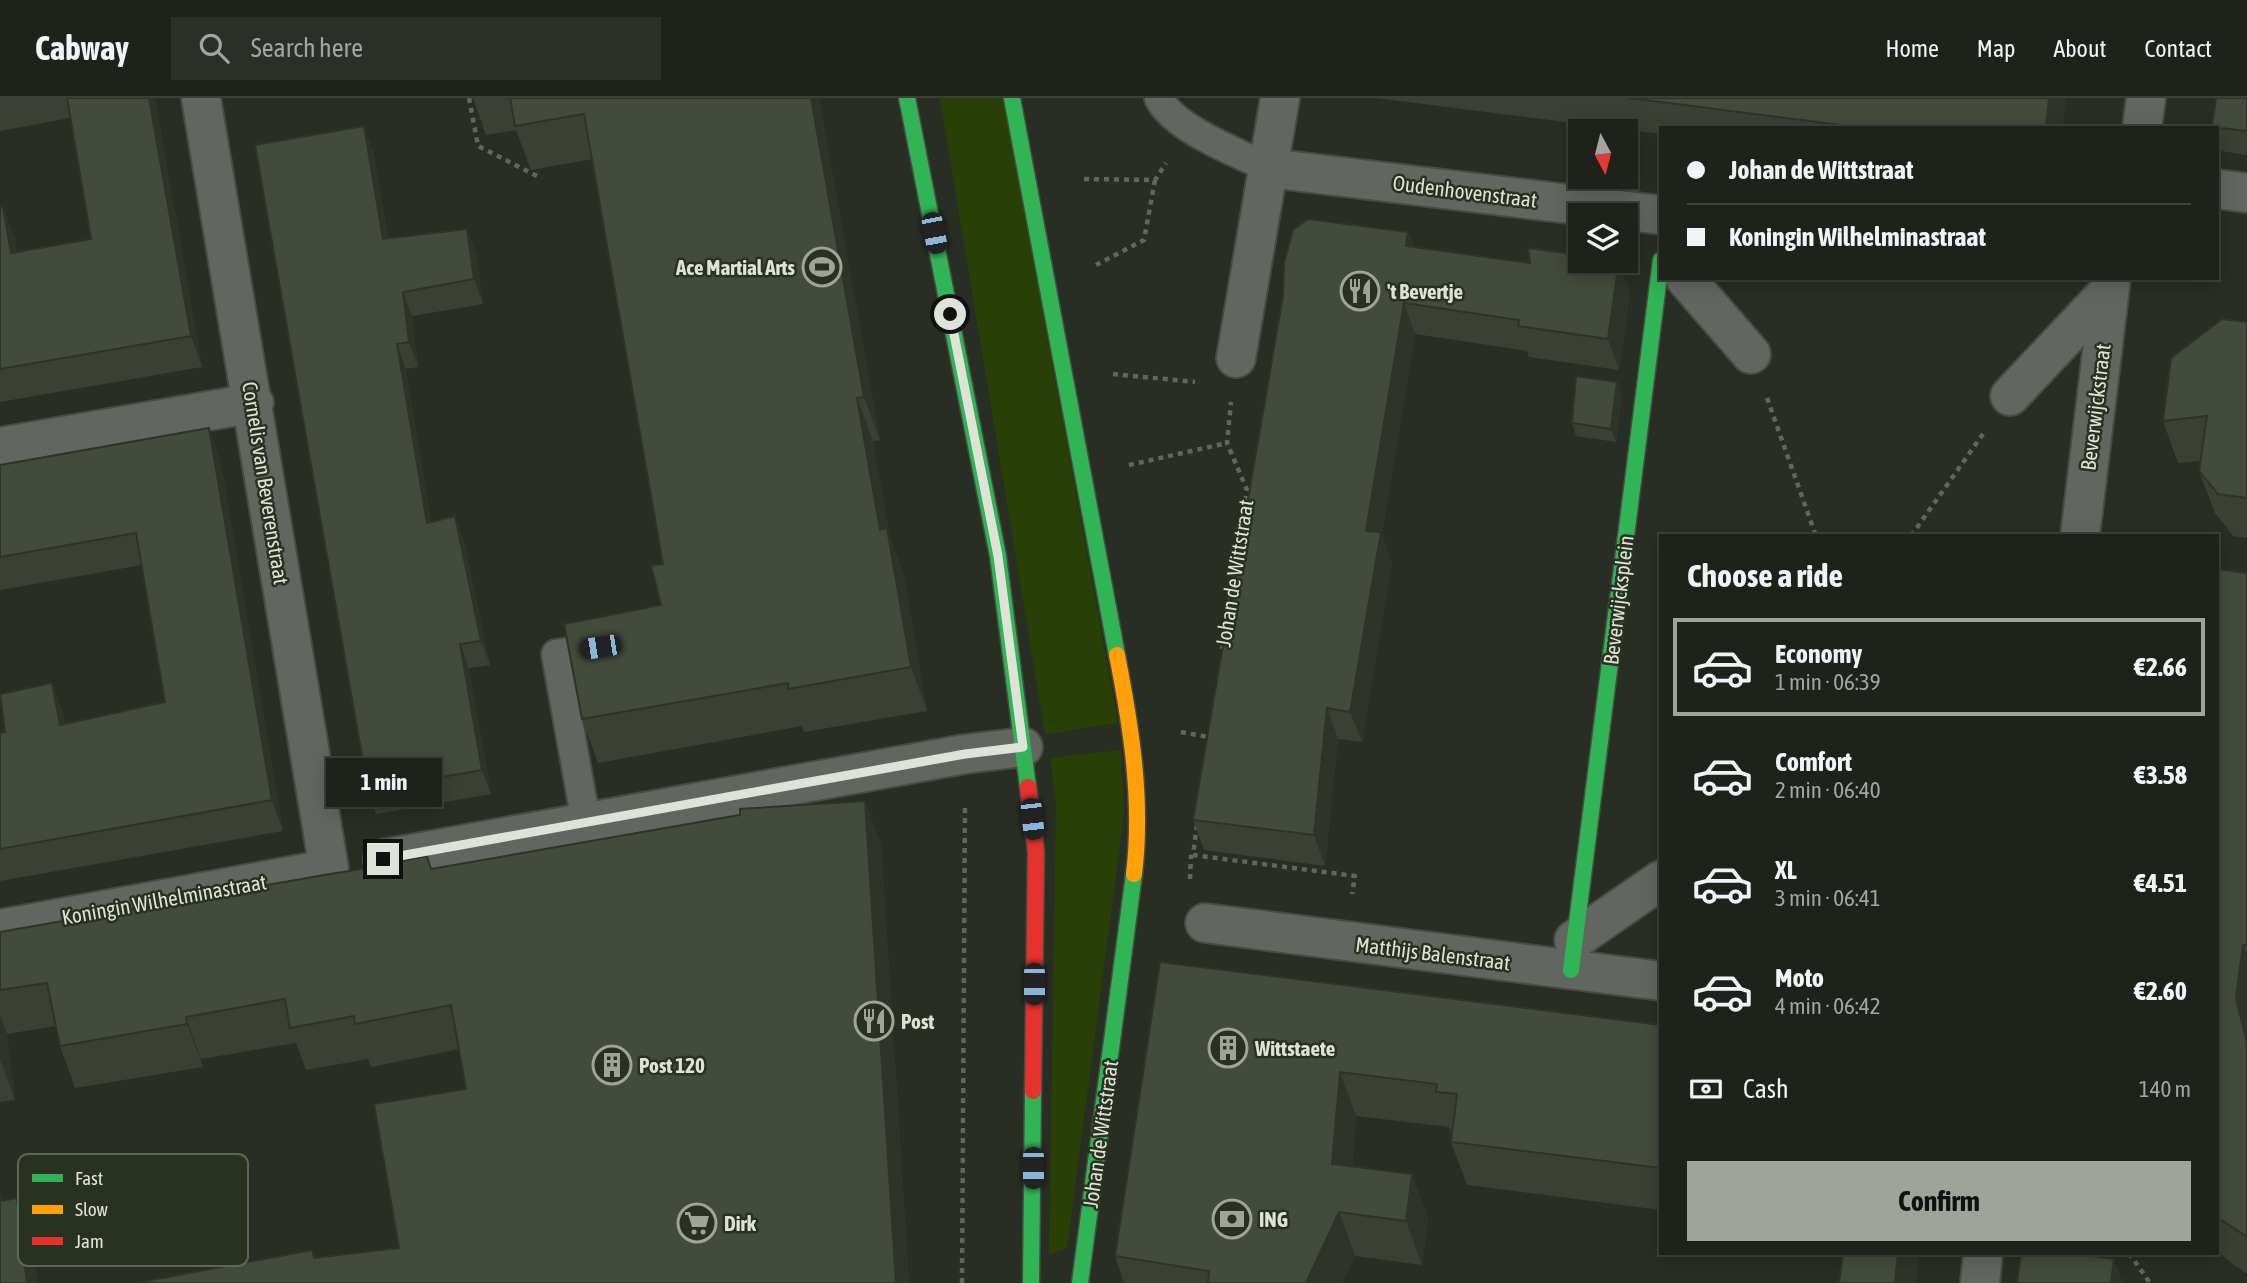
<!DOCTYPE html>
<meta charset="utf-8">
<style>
body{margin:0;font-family:"Asap Condensed",sans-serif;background:#2c2f28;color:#f1f3f6;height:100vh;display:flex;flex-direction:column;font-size:26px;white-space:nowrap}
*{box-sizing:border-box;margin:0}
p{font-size:23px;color:#a1a4a3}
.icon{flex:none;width:38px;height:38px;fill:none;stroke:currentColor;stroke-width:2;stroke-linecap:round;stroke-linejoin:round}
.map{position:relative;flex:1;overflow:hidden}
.side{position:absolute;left:1659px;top:436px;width:560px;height:721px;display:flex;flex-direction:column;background:#1f221b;border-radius:0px;box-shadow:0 4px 18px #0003,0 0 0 2px #3c3f3a}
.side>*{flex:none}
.hud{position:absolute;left:1659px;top:28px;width:560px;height:154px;border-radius:0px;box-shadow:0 4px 18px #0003,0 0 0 2px #3c3f3a;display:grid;align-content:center;height:154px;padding:0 28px;background:#1f221b}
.needle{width:46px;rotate:173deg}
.fabs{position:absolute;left:1568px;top:21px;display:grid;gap:14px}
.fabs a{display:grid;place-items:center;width:70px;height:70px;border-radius:0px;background:#1f221b;box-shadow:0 4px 18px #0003,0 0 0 2px #3c3f3a;font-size:35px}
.end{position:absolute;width:32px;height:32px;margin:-16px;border:9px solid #dee3d9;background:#111;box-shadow:0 0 0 4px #111}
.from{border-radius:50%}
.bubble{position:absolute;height:49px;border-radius:0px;background:#1f221b;box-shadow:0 4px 18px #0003,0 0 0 2px #3c3f3a;font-size:23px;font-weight:700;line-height:49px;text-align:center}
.car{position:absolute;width:21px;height:42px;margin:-21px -10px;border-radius:9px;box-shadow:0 0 5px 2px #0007;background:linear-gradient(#222 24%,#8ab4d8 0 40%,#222 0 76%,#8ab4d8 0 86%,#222 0)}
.hud b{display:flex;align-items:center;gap:24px;height:66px;font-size:26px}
.hud b+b{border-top:2px solid #3c3f3a}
.hud i{width:18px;height:18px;background:#f1f3f6}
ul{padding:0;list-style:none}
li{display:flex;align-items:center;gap:21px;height:98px;margin:0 14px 10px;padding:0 14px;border:4px solid transparent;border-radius:0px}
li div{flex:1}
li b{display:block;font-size:26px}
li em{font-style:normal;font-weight:700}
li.on{border-color:#9fa49a}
li>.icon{width:63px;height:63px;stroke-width:1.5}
h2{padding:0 28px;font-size:32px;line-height:84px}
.pay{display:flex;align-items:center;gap:18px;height:77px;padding:0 28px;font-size:26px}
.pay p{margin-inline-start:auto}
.cta{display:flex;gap:14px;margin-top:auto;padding:14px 28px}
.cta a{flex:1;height:80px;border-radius:0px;background:#9fa49a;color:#111;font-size:28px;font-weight:700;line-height:80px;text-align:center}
header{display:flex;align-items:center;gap:42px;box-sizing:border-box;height:98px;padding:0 35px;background:#1f221b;border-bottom:2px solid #3c3f3a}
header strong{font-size:33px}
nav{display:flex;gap:38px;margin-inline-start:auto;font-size:24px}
.search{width:490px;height:63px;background:#2c2f28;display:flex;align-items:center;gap:18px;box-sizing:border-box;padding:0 24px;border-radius:0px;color:#a1a4a3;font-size:26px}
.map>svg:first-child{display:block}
.green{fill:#284005}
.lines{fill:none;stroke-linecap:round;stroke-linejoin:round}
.lane-casing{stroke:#474b42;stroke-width:32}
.street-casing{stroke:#474b42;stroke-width:42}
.fast-casing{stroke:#474b42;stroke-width:19}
.slow-casing{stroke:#474b42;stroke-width:19}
.jam-casing{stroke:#474b42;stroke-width:19}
.path{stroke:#61655e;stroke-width:4.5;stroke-dasharray:5 5;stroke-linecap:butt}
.lane{stroke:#636660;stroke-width:28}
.street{stroke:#636660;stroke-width:38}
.fast{stroke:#30b455;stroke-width:16}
.slow{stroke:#ff9f0a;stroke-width:16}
.jam{stroke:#e5322d;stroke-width:16}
.wall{fill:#3a4034}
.shaded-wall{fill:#2f342a}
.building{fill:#434b3c;stroke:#2f342a;stroke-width:2}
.route{stroke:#dee3d9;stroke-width:9}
.labels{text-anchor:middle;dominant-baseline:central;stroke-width:5;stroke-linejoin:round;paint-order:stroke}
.street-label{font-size:21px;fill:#dee3d9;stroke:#293121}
.poi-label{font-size:21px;font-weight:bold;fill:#dee3d9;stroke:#293121;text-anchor:start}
.key{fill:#293121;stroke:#5f6658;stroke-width:2}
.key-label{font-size:19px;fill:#dee3d9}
</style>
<header>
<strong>Cabway</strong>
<div class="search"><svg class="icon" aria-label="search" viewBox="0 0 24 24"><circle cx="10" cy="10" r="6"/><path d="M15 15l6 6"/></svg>Search here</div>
<nav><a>Home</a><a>Map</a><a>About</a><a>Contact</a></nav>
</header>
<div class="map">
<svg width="2247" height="1185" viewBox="0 0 2247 1185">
<rect width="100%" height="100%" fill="#292e24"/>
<path class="green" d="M940 0H1003L1118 625 1045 636Z
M1121 652 1124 717 1067 1150 1049 1157 1056 705 1050 660Z"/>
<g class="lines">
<defs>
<path id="lane" d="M1159 0C1173 31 1239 55 1269 70
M586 724 556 556 606 548"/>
<path id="street" d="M2142 30 2146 0
M1269 70 1661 117
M2217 91 2247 95
M1685 180 1751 256
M1236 260 1280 0
M2010 298 2109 193
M0 349 254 305
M2080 438 2111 180
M383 761 965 656 1023 649
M1205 825 1661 883
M0 831 329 771 201 0
M1574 842 1661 782
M1980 1185 1983 1155"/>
<path id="fast" d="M907 0 998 458 1028 689
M1012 0 1117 557
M1571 872 1661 162
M1031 1185 1033 993
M1080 1185 1134 776"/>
<path id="slow" d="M1117 557C1131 628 1143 703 1134 776"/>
<path id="jam" d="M1028 689 1036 754 1033 993"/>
</defs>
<use href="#lane" class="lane-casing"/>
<use href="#street" class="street-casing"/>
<use href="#fast" class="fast-casing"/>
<use href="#slow" class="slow-casing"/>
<use href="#jam" class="jam-casing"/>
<path class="path" d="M469 0 478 48 539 79
M1084 81 1155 82 1166 65
M1096 167 1144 142 1155 82
M1113 276 1195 284
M1767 300 1816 438
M1129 367 1227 345
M1911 438 1983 336
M1222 551 1247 392 1227 345 1231 304
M1181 634 1208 639
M1197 727 1193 757 1355 778 1352 796
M1190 781 1191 757
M2129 1155 2150 1185
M962 1185 965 705"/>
<use href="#lane" class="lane"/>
<use href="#street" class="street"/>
<use href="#fast" class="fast"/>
<use href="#slow" class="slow"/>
<use href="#jam" class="jam"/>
</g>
<path class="wall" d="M0 0H155L202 269 0 304V110L15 140 17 154 91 141 70 20 0 33Z
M473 0H819L880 342 873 343 889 436 903 474 927 613 804 634 802 628 598 665 582 621 661 507 663 466 592 61 531 72 516 32 486 37Z
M1376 0H2066L2062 30H1661V36Z
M2247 0V57L2221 53 2217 43V30L2212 29Z
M373 52 388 140 476 155 483 206 412 218 418 269 406 271 431 424 464 443 490 567 469 570 491 696 376 716 368 692Z
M1408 134 1414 149 1630 193 1619 272 1529 259 1527 253 1415 236 1382 436 1392 465 1362 644 1338 641 1325 768 1204 752 1193 722Z
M2247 224V440L2233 438 2215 415 2199 373 2201 363 2178 365 2163 323Z
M1622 297 1616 344 1576 338 1572 325Z
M220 360 283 733 0 783V635L5 634 52 585 63 616 65 626 165 604 142 467 0 492V367Z
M2217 471 2247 475V1176L2226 1161 2217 1152Z
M881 745 909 1185H136L312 1152 315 1160 399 1150 466 991 459 951 371 969 368 961 306 972 296 945 201 961 203 969 75 990 60 948 56 928 7 936 15 1002 0 1004V834L377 772 432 771Z
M1160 864 1661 927V1112L1467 1087 1451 1044 1452 1037 1449 1029 1356 1018 1352 1068 1412 1076 1428 1120 1422 1167 1355 1158 1342 1185H1124L1115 1158Z"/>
<path class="shaded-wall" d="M149 0H155L202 269 191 238Z
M811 0H819L880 342 864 299Z
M2049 0H2066L2062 30H2046Z
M364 28 373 52 392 165 383 141Z
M3 109 15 140 22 186 11 155Z
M467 131 476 155 483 206 474 181Z
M1408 134 1419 165 1406 148Z
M1619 163 1630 193 1619 272 1608 241Z
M403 194 412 218 418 269 409 244Z
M1404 205 1415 236 1382 436 1392 465 1362 644 1350 614 1366 433Z
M397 246 406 271 435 449 427 425Z
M1617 284 1622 297 1616 344 1611 331Z
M857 300 873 343 889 436 903 474 927 613 911 569 880 432Z
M209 330 220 360 283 733 272 702Z
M455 418 464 443 490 567 481 543Z
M460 546 469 570 491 696 482 672Z
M52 585 63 616 71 657 60 627Z
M1327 610 1338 641 1325 768 1314 737Z
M865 703 881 745 909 1185H896Z
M2243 847 2247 857V945L2236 900Z
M0 917 7 936 15 1002 0 961Z
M186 919 201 961 203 969 187 926Z
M1340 974 1356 1018 1348 1110 1332 1066Z
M1412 1076 1428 1120 1422 1167 1406 1123Z
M17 1100 32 1142 38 1185H27Z
M1339 1114 1355 1158 1342 1185H1306Z
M1898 1155H1919L1916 1185H1895Z
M2114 1161 2123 1185H2111Z"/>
<path class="building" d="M67 0H149L191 238 0 271V110L3 109 11 155 91 141Z
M510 0H811L864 299 857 300 880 432 887 430 911 569 788 591V585L582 621 564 526 661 507 651 467 663 466 584 16 515 28Z
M1629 0H2049L2046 30H1864Z
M2216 0H2247V33L2212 29Z
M364 28 383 141 467 131 474 181 403 194 409 244 397 246 427 425 455 418 481 543 460 546 482 672 368 692 255 47Z
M1308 121 1408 134 1406 148 1530 165 1528 150 1580 157V163H1619L1608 241 1518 228 1519 222 1404 205 1366 433 1381 434 1350 614 1327 610 1314 737 1193 722 1283 198 1284 165 1293 132Z
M2222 221 2247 224V400L2218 396 2199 373 2207 318 2163 323 2171 260Z
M1576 278 1617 284 1611 331 1572 325Z
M209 330 272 702 0 751V635L5 634 0 596 52 585 60 627 165 604 136 435 0 459V367Z
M2217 471 2247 475V848L2243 847 2236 900 2247 945V1139L2217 1119Z
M865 703 896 1185H136L312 1152 314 1160 399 1150 374 1006 466 991 451 907 355 926 354 918 290 930 285 901 186 919 187 926 60 948 47 885 0 892V834L330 776 374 769 377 772V768L427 758 431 771 740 717V711Z
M1160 864 1661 927V1070L1451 1044 1457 996 1436 994 1437 986 1340 974 1332 1066 1412 1076 1406 1123 1339 1114 1306 1185H1208L1209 1173 1115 1158Z
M0 1096 1 1103 17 1100 27 1185H0Z
M1843 1155H1898L1895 1185H1839Z
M2021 1155H2070L2114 1161 2111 1185H2017Z"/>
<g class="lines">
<path class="route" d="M383 761 965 656 1023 649 998 458 950 216"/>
</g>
<defs>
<symbol id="stadium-ring" viewBox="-11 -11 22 22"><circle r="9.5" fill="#293121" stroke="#9fa49a" stroke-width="1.5"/><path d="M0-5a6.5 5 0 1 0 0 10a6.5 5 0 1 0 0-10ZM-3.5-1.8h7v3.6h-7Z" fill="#9fa49a"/></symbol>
<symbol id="restaurant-ring" viewBox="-11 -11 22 22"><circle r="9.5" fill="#293121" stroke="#9fa49a" stroke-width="1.5"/><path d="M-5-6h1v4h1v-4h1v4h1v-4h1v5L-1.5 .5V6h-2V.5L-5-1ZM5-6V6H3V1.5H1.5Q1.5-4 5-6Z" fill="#9fa49a"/></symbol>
<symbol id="building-ring" viewBox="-11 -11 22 22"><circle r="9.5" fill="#293121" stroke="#9fa49a" stroke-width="1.5"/><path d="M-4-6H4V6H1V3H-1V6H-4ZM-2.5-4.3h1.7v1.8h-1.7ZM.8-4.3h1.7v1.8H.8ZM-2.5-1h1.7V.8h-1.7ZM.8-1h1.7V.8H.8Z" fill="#9fa49a"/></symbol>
<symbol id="bank-ring" viewBox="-11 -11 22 22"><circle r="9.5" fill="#293121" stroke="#9fa49a" stroke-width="1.5"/><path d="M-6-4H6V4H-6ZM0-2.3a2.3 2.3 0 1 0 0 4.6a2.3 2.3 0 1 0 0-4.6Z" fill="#9fa49a"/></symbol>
<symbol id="supermarket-ring" viewBox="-11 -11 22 22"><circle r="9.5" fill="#293121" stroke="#9fa49a" stroke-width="1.5"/><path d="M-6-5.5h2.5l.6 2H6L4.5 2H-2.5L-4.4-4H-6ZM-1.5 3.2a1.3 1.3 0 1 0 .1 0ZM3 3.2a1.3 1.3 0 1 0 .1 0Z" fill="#9fa49a"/></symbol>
</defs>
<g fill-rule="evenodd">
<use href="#stadium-ring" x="800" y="147" width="44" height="44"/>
<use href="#restaurant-ring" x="1338" y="171" width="44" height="44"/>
<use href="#restaurant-ring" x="852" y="901" width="44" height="44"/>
<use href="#building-ring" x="1206" y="928" width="44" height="44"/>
<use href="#building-ring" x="590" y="945" width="44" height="44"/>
<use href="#bank-ring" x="1210" y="1099" width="44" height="44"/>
<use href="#supermarket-ring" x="675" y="1103" width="44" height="44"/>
</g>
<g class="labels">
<g class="street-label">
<text transform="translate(1465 93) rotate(7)">Oudenhovenstraat</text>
<text transform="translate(2095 309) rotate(-83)">Beverwijckstraat</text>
<text transform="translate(266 385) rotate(81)">Cornelis van Beverenstraat</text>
<text transform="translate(1234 475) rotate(-81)">Johan de Wittstraat</text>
<text transform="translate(1618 502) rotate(-83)">Beverwijcksplein</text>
<text transform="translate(164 801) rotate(-10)">Koningin Wilhelminastraat</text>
<text transform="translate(1433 855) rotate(7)">Matthijs Balenstraat</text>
<text transform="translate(1100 1036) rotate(-82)">Johan de Wittstraat</text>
</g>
<g class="poi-label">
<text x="795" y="169" text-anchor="end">Ace Martial Arts</text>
<text x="1387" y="193">'t Bevertje</text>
<text x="901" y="923">Post</text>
<text x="1255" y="950">Wittstaete</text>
<text x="639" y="967">Post 120</text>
<text x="1259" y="1121">ING</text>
<text x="724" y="1125">Dirk</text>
</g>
</g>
<rect x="18" y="1056" width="230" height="112" rx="10" class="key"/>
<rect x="32" y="1076" width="31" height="8" fill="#30b455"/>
<rect x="32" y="1107" width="31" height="9" fill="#ff9f0a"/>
<rect x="32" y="1139" width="31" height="8" fill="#e5322d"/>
<g class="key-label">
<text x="75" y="1087">Fast</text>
<text x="75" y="1118">Slow</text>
<text x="75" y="1150">Jam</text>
</g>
</svg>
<div class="fabs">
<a><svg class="needle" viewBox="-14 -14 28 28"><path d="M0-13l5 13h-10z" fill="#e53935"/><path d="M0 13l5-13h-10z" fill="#a1a4a3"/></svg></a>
<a><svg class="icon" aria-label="layers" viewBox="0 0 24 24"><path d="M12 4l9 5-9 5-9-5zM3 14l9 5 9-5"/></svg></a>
</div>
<i class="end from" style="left:950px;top:216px"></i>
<i class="end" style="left:383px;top:761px"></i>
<div class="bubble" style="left:326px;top:660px;width:116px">1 min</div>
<i class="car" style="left:934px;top:135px;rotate:169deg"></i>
<i class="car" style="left:600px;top:549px;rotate:261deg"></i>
<i class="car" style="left:1032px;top:721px;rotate:174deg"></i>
<i class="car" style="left:1034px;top:886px;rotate:180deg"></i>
<i class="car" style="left:1033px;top:1070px;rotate:180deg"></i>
<div class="hud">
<b><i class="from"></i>Johan de Wittstraat</b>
<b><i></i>Koningin Wilhelminastraat</b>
</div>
<section class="side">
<h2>Choose a ride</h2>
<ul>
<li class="on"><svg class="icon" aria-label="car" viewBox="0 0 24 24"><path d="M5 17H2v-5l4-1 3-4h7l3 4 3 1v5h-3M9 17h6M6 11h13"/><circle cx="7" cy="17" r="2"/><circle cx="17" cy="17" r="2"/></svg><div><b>Economy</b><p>1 min · 06:39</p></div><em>€2.66</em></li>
<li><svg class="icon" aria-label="car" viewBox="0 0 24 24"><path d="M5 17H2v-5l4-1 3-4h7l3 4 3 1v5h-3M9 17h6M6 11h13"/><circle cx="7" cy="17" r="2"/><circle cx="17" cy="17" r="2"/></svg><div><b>Comfort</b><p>2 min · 06:40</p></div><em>€3.58</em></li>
<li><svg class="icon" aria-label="car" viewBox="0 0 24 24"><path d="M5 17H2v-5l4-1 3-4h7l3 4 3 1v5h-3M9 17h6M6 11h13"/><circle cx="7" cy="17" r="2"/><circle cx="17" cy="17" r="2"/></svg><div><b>XL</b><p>3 min · 06:41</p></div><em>€4.51</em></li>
<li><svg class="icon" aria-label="car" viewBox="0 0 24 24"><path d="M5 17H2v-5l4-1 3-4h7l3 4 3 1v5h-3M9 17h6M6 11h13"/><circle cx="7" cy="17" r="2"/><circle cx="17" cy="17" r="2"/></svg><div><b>Moto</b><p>4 min · 06:42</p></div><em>€2.60</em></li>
</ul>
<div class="pay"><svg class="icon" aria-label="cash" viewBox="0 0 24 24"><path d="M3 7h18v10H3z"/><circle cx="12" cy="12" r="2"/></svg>Cash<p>140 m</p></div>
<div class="cta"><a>Confirm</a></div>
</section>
</div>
